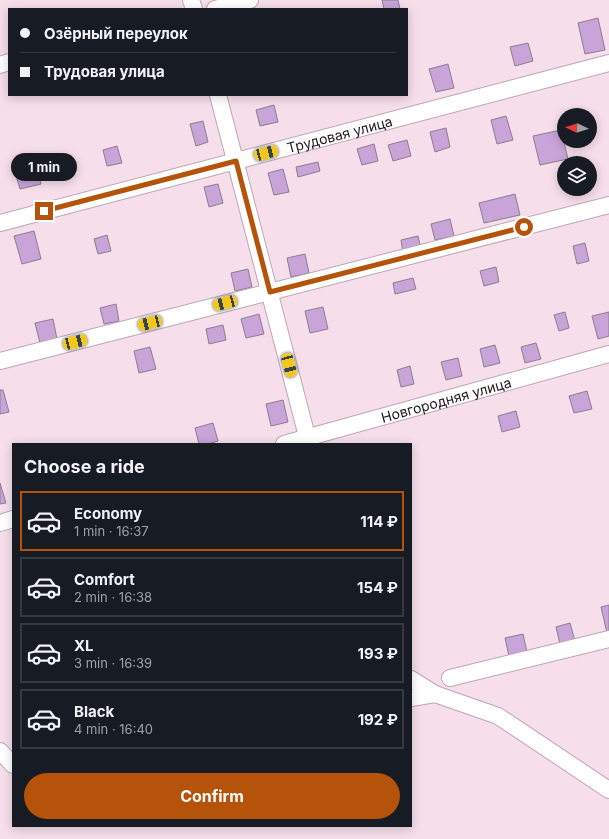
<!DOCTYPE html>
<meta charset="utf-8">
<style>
body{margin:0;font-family:Inter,sans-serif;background:#20242c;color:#f1f3f6;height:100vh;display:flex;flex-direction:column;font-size:15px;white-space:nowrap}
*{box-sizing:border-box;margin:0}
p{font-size:13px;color:#9ea1a6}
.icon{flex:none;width:22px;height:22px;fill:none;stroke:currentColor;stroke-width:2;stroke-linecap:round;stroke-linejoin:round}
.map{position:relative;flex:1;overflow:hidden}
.panel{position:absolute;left:12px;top:443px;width:400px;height:384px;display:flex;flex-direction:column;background:#171b24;border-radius:0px;box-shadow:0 2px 10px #0003}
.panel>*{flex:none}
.guide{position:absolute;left:8px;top:8px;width:400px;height:88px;border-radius:0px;box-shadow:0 2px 10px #0003;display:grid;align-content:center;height:88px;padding:0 12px;background:#171b24}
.needle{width:26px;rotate:274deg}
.fabs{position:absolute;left:557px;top:108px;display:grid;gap:8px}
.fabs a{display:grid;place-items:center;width:40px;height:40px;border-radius:50%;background:#171b24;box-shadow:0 2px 10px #0003;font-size:20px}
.end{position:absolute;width:18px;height:18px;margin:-9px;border:5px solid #b45309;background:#fff;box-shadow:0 0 0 2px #fff}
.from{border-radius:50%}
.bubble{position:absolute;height:28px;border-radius:14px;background:#171b24;box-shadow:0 2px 10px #0003;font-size:13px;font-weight:700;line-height:28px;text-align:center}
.car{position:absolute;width:12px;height:24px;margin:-12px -6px;border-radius:5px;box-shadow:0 0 3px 1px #0007;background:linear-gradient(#f5c518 24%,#345 0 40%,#f5c518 0 76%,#345 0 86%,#f5c518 0)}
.guide b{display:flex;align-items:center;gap:14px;height:38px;font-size:15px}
.guide b+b{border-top:1px solid #363941}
.guide i{width:10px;height:10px;background:#f1f3f6}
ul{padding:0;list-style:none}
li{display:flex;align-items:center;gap:12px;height:60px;margin:0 8px 6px;padding:0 4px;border:2px solid #363941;border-radius:0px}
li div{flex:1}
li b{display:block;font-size:15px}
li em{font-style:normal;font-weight:700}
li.on{border-color:#b45309}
li>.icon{width:36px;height:36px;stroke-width:1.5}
h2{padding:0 12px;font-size:18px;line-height:48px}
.action{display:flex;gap:8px;margin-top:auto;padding:8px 12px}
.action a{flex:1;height:46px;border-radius:24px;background:#b45309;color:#fff;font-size:16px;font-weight:700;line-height:46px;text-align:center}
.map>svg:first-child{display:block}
.building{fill:#c8a4d9;stroke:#8a7e90}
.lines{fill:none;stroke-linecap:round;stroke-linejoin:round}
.minor-casing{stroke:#bda6b3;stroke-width:18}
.minor{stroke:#fff;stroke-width:16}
.route{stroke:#b45309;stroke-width:5}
.labels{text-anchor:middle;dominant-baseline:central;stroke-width:3;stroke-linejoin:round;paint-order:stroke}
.street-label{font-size:14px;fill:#21191e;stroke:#fdeef6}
</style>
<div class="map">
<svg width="609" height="839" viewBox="0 0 609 839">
<rect width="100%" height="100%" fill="#f6deeb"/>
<path class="building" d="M382 0H398L400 9H384Z
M598 18 605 50 585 54 578 23Z
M528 43 533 61 515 66 510 47Z
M448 64 454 88 436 92 429 69Z
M274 105 278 122 260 126 256 110Z
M506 116 513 140 497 144 491 120Z
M203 121 208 142 196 146 190 124Z
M446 128 450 147 435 152 430 132Z
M561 130 568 159 540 165 533 136Z
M407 140 411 156 393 161 388 145Z
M374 144 378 161 362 165 357 149Z
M117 146 122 163 107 166 103 150Z
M318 162 320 171 298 177 296 167Z
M36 166 41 184 20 189 15 172Z
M283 169 289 192 274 195 268 173Z
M218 184 223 203 209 207 204 187Z
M515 194 520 215 484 223 479 203Z
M450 219 454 236 435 240 431 224Z
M34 231 41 259 22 264 14 236Z
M107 235 111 251 98 254 94 239Z
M418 236 421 249 403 253 401 240Z
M585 243 589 261 577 264 573 246Z
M305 254 309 273 291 277 287 258Z
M496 267 499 282 484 286 480 271Z
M248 269 252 287 235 291 231 273Z
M413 278 416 289 395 294 393 283Z
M116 304 119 321 104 324 100 308Z
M323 307 328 329 310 333 305 311Z
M565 312 569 328 559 331 554 315Z
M609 312V336L598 339 592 316Z
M259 314 264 334 246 338 241 319Z
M53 319 57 339 40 343 35 323Z
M223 325 226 340 209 344 206 329Z
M536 343 541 359 525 363 521 347Z
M495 345 500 363 484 367 480 349Z
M150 347 156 369 139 373 134 351Z
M458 358 462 376 446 380 441 362Z
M410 366 414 384 401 387 397 370Z
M0 390H3L9 412 0 414Z
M587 391 592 409 574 413 569 396Z
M283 400 288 422 271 426 266 404Z
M516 411 520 427 502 432 498 416Z
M213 423 218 441 208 444H199L195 428Z
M0 483 6 503 0 504Z
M609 605V633H607L601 607Z
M570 623 575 641 560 644 556 627Z
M523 634 527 652 509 656 505 638Z"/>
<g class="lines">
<defs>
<g id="minor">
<path d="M191 0 194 9"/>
<path d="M215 9 250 0"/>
<path d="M0 65 9 62"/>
<path d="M218 95 309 444"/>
<path id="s1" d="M0 223 609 63"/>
<path d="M0 361 609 205"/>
<path id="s2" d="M284 444 609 354"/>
<path d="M0 523 13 519"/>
<path d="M450 678 609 639"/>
<path d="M411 679 435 694"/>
<path d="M411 698 435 694 498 716 609 790"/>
<path d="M0 751 13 765"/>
</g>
</defs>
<use href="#minor" class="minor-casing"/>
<use href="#minor" class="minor"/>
</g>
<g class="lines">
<path class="route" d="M44 211 236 161 270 292 524 227"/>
</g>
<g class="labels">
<g class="street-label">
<text stroke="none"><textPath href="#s1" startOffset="351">Трудовая улица</textPath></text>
<text stroke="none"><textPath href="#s2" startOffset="168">Новгородняя улица</textPath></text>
</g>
</g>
</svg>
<div class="fabs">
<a><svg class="needle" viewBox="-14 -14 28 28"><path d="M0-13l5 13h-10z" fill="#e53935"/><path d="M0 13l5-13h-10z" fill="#9ea1a6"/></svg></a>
<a><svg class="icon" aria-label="layers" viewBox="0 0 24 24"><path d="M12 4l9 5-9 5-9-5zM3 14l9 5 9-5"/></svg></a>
</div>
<i class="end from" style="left:524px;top:227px"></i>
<i class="end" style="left:44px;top:211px"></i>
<div class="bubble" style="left:11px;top:153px;width:66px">1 min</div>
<i class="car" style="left:266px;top:153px;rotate:75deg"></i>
<i class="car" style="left:225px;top:303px;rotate:255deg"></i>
<i class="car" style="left:150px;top:323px;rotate:256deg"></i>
<i class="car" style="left:75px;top:342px;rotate:76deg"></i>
<i class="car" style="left:289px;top:365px;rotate:165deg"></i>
<div class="guide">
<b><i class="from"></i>Озёрный переулок</b>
<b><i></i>Трудовая улица</b>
</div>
<section class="panel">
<h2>Choose a ride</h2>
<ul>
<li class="on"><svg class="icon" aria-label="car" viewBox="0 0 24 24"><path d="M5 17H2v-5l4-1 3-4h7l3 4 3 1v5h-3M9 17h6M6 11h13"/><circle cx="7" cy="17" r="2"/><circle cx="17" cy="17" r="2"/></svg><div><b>Economy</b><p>1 min · 16:37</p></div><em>114 ₽</em></li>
<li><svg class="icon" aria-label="car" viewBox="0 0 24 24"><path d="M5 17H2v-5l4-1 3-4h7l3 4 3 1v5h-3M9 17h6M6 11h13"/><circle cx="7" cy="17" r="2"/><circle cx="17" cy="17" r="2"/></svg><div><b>Comfort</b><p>2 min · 16:38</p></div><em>154 ₽</em></li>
<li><svg class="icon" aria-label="car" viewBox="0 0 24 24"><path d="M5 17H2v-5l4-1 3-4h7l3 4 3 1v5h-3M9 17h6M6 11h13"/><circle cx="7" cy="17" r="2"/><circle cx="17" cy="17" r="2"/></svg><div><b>XL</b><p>3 min · 16:39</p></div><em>193 ₽</em></li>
<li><svg class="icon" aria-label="car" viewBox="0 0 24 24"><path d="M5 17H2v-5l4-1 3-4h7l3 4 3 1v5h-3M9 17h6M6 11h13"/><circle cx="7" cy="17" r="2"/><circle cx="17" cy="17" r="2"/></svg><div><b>Black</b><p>4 min · 16:40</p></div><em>192 ₽</em></li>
</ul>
<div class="action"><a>Confirm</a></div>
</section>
</div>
